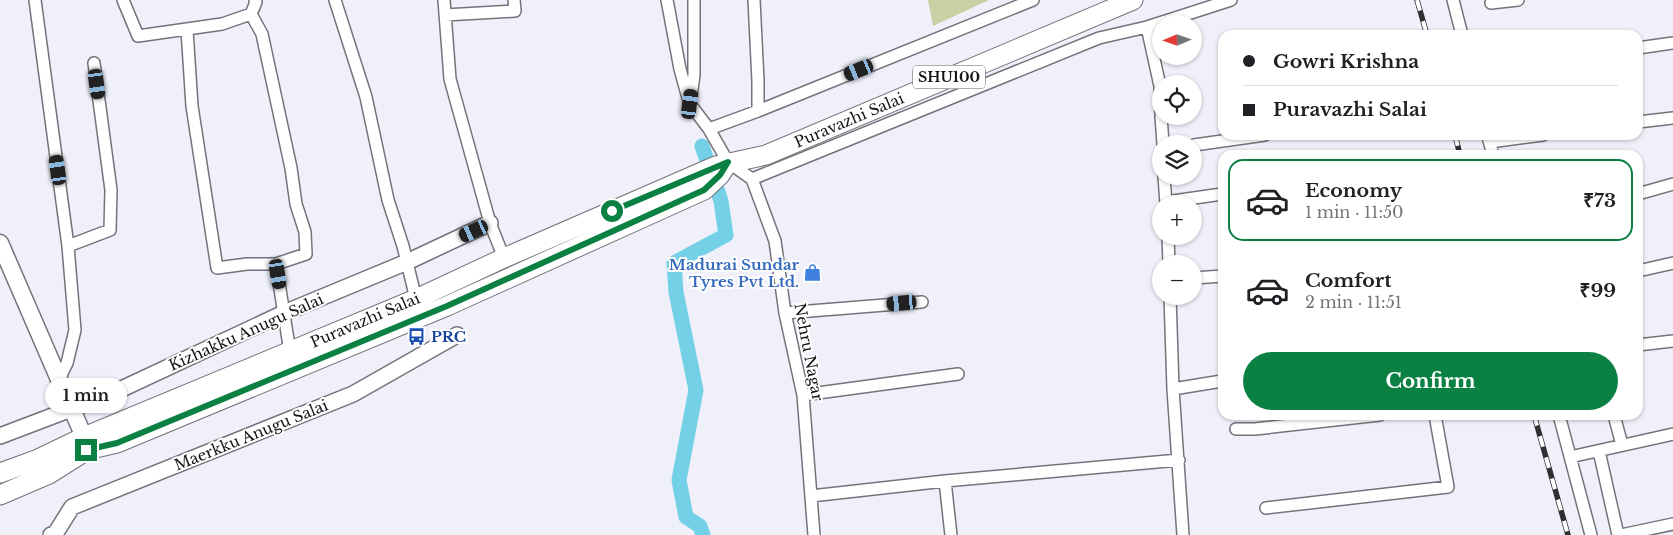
<!DOCTYPE html>
<meta charset="utf-8">
<style>
body{margin:0;font-family:"Libre Baskerville",serif;background:#f6f6f6;color:#202124;height:100vh;display:flex;flex-direction:column;font-size:19px;white-space:nowrap}
*{box-sizing:border-box;margin:0}
p{font-size:16px;color:#757577}
.icon{flex:none;width:28px;height:28px;fill:none;stroke:currentColor;stroke-width:2;stroke-linecap:round;stroke-linejoin:round}
.map{position:relative;flex:1;overflow:hidden}
.drawer{position:absolute;left:1218px;top:150px;width:425px;height:270px;display:flex;flex-direction:column;background:#fff;border-radius:15px;box-shadow:0 1px 4px #0004}
.drawer>*{flex:none}
.guide{position:absolute;left:1218px;top:30px;width:425px;height:110px;border-radius:15px;box-shadow:0 1px 4px #0004;display:grid;align-content:center;height:110px;padding:0 25px;background:#fff}
.needle{width:32px;rotate:268deg}
.tools{position:absolute;left:1152px;top:15px;display:grid;gap:10px}
.tools a{display:grid;place-items:center;width:50px;height:50px;border-radius:50%;background:#fff;box-shadow:0 1px 4px #0004;font-size:25px}
.end{position:absolute;width:22px;height:22px;margin:-11px;border:6px solid #0b8043;background:#fff;box-shadow:0 0 0 2px #fff}
.from{border-radius:50%}
.bubble{position:absolute;height:35px;border-radius:18px;background:#fff;box-shadow:0 1px 4px #0004;font-size:16px;font-weight:800;line-height:35px;text-align:center}
.car{position:absolute;width:15px;height:30px;margin:-15px -8px;border-radius:6px;box-shadow:0 0 4px 1px #0007;background:linear-gradient(#222 24%,#8ab4d8 0 40%,#222 0 76%,#8ab4d8 0 86%,#222 0)}
.guide b{display:flex;align-items:center;gap:18px;height:48px;font-size:19px}
.guide b+b{border-top:1px solid #e0e0e0}
.guide i{width:12px;height:12px;background:#202124}
ul{padding:9px 0 0;list-style:none}
li{display:flex;align-items:center;gap:15px;height:82px;margin:0 10px 8px;padding:0 15px;border:2px solid transparent;border-radius:15px}
li div{flex:1}
li b{display:block;font-size:19px}
li em{font-style:normal;font-weight:800}
li.current{border-color:#0b8043}
li>.icon{width:45px;height:45px;stroke-width:1.5}
.action{display:flex;gap:10px;margin-top:auto;padding:10px 25px}
.action a{flex:1;height:58px;border-radius:30px;background:#0b8043;color:#fff;font-size:20px;font-weight:800;line-height:58px;text-align:center}
.map>svg:first-child{display:block}
.green{fill:#cad0a4}
.lines{fill:none;stroke-linecap:round;stroke-linejoin:round}
.canal{stroke:#73d0e7;stroke-width:15}
.minor-casing{stroke:#73737b;stroke-width:14}
.tertiary-casing{stroke:#73737b;stroke-width:18}
.secondary-casing{stroke:#73737b;stroke-width:19}
.primary-casing{stroke:#73737b;stroke-width:21}
.minor{stroke:#fff;stroke-width:11}
.tertiary{stroke:#fff;stroke-width:15}
.secondary{stroke:#fff;stroke-width:16}
.primary{stroke:#fff;stroke-width:19}
.rail-casing{stroke:#2f2f33;stroke-width:5.5}
.rail{stroke:#fff;stroke-width:4;stroke-dasharray:11;stroke-linecap:butt}
.route{stroke:#0b8043;stroke-width:6}
.labels{text-anchor:middle;dominant-baseline:central;stroke-width:4;stroke-linejoin:round;paint-order:stroke}
.shield{fill:#fff;stroke:#5a5a5d;stroke-width:1}
.shield-label{font-size:14px;font-weight:bold;fill:#131317}
.street-label{font-size:15px;fill:#131317;stroke:#fff}
.shop-label{font-size:15px;font-weight:bold;fill:#366cbe;stroke:#fff;text-anchor:end}
.transit-label{font-size:15px;font-weight:bold;fill:#164399;stroke:#fff;text-anchor:start}
</style>
<div class="map">
<svg width="1673" height="535" viewBox="0 0 1673 535">
<rect width="100%" height="100%" fill="#f0f0fa"/>
<path class="green" d="M928 0H989L933 26Z"/>
<g class="lines">
<path class="canal" d="M702 146 721 201 726 235 674 263 676 292 696 390 679 480 686 517 700 526 703 535"/>
<defs>
<path id="minor" d="M35 0 68 246 75 330 67 363 59 379
M123 0 138 36 222 24 251 14
M255 0 256 2 251 14 262 34 291 168 296 204 305 232 306 254 276 264
M335 0 366 97 388 200 403 246 416 299
M444 0 450 79 490 223 504 258
M667 0 680 69 688 98
M694 0V75L690 104 709 129 728 162 752 179
M1453 0 1462 35
M1491 3 1518 0
M445 15 515 11 514 0
M1147 27 1231 0
M187 30 192 106 217 268 247 264H276L290 352
M1638 48 1673 43
M758 111 1033 0
M1161 116 1163 144
M1638 122 1673 118
M709 129 758 111V81L754 0
M1488 137 1493 155
M1490 142 1543 135
M1194 145 1265 135
M1164 176 1166 204
M752 179 1099 38 1147 27 1160 86 1161 113
M752 179 775 241 785 313 803 395 814 535
M1638 194 1673 184
M1166 202 1222 194
M1168 236 1169 264
M68 246 110 230 111 190 94 63
M1638 271 1673 263
M1194 278 1222 276
M1170 296 1173 389 1183 535
M785 313 922 302
M1638 345 1673 341
M1173 389 1222 381
M803 395 958 374
M1559 415 1591 535
M1614 415 1622 445
M1236 429H1255L1380 415
M1599 451 1618 535
M1570 457 1673 434
M811 496 945 481
M1266 508 1448 487 1435 415
M951 535 945 481 1179 460
M1621 535 1673 524"/>
<path id="tertiary" d="M0 436 113 393 284 313 407 262 490 223
M51 535 55 534 72 507 353 394 457 335"/>
<path id="secondary" d="M0 243 84 437 86 448"/>
<path id="primary" d="M0 473 36 460 84 437 416 299 504 258 716 166 766 155 1133 0
M0 495 49 474 87 450 117 443 447 306 704 190 720 175 727 164"/>
</defs>
<use href="#minor" class="minor-casing"/>
<use href="#tertiary" class="tertiary-casing"/>
<use href="#secondary" class="secondary-casing"/>
<use href="#primary" class="primary-casing"/>
<use href="#minor" class="minor"/>
<use href="#tertiary" class="tertiary"/>
<use href="#secondary" class="secondary"/>
<use href="#primary" class="primary"/>
<defs>
<path id="rail" d="M1417 0 1427 35
M1455 135 1460 155
M1534 415 1568 535"/>
</defs>
<use href="#rail" class="rail-casing"/>
<use href="#rail" class="rail"/>
</g>
<g class="lines">
<path class="route" d="M86 450 117 443 447 306 704 190 720 175 728 162 612 211"/>
</g>
<defs>
<symbol id="shop-bare" viewBox="-9 -9 18 18"><path d="M-5-2.5h2.3a2.7 3.5 0 0 1 5.4 0H5L5.5 6h-11ZM-1.5-2.5h3a1.5 2.3 0 0 0-3 0Z" fill="#3f7fe0" stroke="#fff" stroke-width="2.5" paint-order="stroke"/></symbol>
<symbol id="bus-bare" viewBox="-9 -9 18 18"><path d="M-5-6H5V4H4V6H2V4H-2V6H-4V4H-5ZM-3.5-4V0h7V-4ZM-3.5 1.2v1.5H-2V1.2ZM2 1.2v1.5H3.5V1.2Z" fill="#1a4fb4" stroke="#fff" stroke-width="2.5" paint-order="stroke"/></symbol>
</defs>
<g fill-rule="evenodd">
<use href="#shop-bare" x="800" y="260" width="25" height="25"/>
<use href="#bus-bare" x="404" y="324" width="25" height="25"/>
</g>
<g class="labels">
<rect class="shield" x="913" y="65.5" width="72" height="23" rx="4"/>
<g class="shield-label">
<text x="949" y="77">SHU100</text>
</g>
<g class="street-label">
<text transform="translate(849 120) rotate(-23)">Puravazhi Salai</text>
<text transform="translate(365 320) rotate(-23)">Puravazhi Salai</text>
<text transform="translate(246 332) rotate(-24)">Kizhakku Anugu Salai</text>
<text transform="translate(809 352) rotate(79)">Nehru Nagar</text>
<text transform="translate(251 435) rotate(-22)">Maerkku Anugu Salai</text>
</g>
<g class="shop-label">
<text x="799" y="264">Madurai Sundar<tspan x="799" dy="17">Tyres Pvt Ltd.</tspan></text>
</g>
<g class="transit-label">
<text x="431" y="336">PRC</text>
</g>
</g>
</svg>
<div class="tools">
<a><svg class="needle" viewBox="-14 -14 28 28"><path d="M0-13l5 13h-10z" fill="#e53935"/><path d="M0 13l5-13h-10z" fill="#757577"/></svg></a>
<a><svg class="icon" aria-label="locate" viewBox="0 0 24 24"><circle cx="12" cy="12" r="6"/><path d="M12 2v4M12 18v4M2 12h4M18 12h4"/></svg></a>
<a><svg class="icon" aria-label="layers" viewBox="0 0 24 24"><path d="M12 4l9 5-9 5-9-5zM3 14l9 5 9-5"/></svg></a>
<a>+</a>
<a>−</a>
</div>
<i class="end from" style="left:612px;top:211px"></i>
<i class="end" style="left:86px;top:450px"></i>
<div class="bubble" style="left:45px;top:378px;width:82px">1 min</div>
<i class="car" style="left:859px;top:70px;rotate:248deg"></i>
<i class="car" style="left:97px;top:84px;rotate:172deg"></i>
<i class="car" style="left:690px;top:104px;rotate:7deg"></i>
<i class="car" style="left:58px;top:170px;rotate:352deg"></i>
<i class="car" style="left:474px;top:231px;rotate:245deg"></i>
<i class="car" style="left:278px;top:274px;rotate:171deg"></i>
<i class="car" style="left:902px;top:303px;rotate:265deg"></i>
<div class="guide">
<b><i class="from"></i>Gowri Krishna</b>
<b><i></i>Puravazhi Salai</b>
</div>
<section class="drawer">
<ul>
<li class="current"><svg class="icon" aria-label="car" viewBox="0 0 24 24"><path d="M5 17H2v-5l4-1 3-4h7l3 4 3 1v5h-3M9 17h6M6 11h13"/><circle cx="7" cy="17" r="2"/><circle cx="17" cy="17" r="2"/></svg><div><b>Economy</b><p>1 min · 11:50</p></div><em>₹73</em></li>
<li><svg class="icon" aria-label="car" viewBox="0 0 24 24"><path d="M5 17H2v-5l4-1 3-4h7l3 4 3 1v5h-3M9 17h6M6 11h13"/><circle cx="7" cy="17" r="2"/><circle cx="17" cy="17" r="2"/></svg><div><b>Comfort</b><p>2 min · 11:51</p></div><em>₹99</em></li>
</ul>
<div class="action"><a>Confirm</a></div>
</section>
</div>
